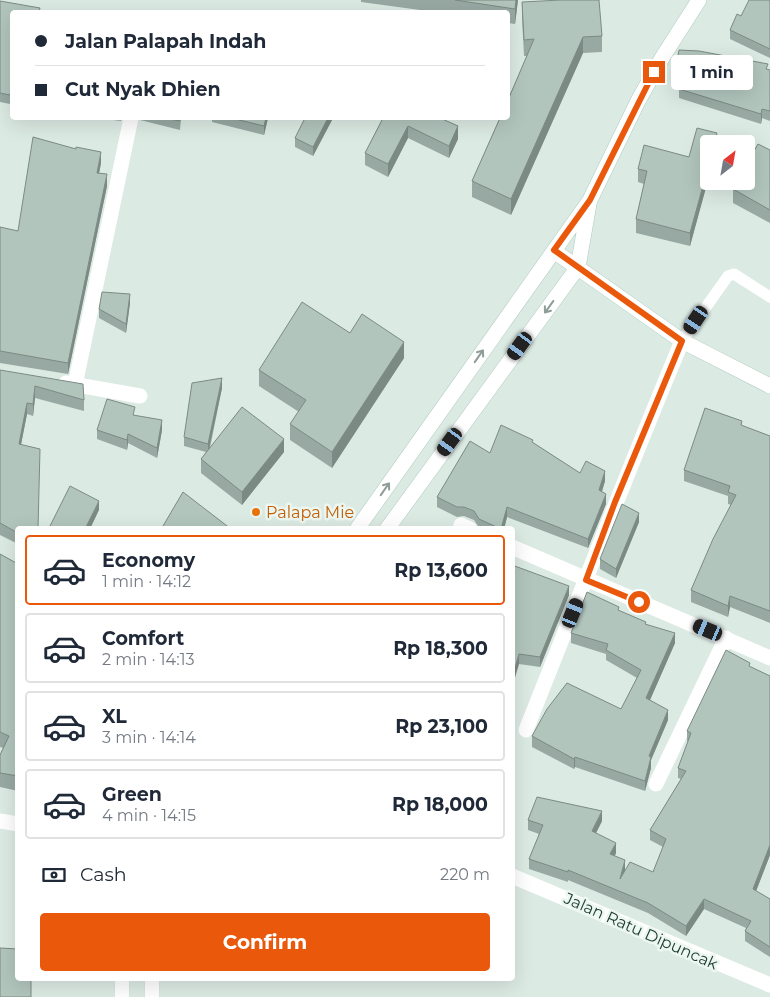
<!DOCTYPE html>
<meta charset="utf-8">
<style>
body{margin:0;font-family:Montserrat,sans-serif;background:#f2f2f3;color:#1f2937;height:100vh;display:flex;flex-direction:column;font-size:19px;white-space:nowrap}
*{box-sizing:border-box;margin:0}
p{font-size:16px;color:#747a83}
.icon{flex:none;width:28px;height:28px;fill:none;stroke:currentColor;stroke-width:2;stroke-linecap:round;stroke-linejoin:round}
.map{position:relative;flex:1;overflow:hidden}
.side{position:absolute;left:15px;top:526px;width:500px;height:455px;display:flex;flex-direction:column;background:#fff;border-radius:5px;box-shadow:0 5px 20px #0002}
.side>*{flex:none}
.top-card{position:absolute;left:10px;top:10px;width:500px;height:110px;border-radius:5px;box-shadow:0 5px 20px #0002;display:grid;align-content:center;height:110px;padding:0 25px;background:#fff}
.needle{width:32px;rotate:31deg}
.controls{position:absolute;left:700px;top:135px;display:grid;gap:10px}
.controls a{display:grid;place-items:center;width:55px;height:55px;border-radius:5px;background:#fff;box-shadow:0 5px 20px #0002;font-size:25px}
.end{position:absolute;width:22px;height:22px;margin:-11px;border:6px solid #ea580c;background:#fff;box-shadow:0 0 0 2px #fff}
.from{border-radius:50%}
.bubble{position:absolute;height:35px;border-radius:5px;background:#fff;box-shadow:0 5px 20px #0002;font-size:16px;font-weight:700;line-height:35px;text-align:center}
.car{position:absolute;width:15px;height:30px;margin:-15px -8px;border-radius:6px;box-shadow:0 0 4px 1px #0007;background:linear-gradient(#222 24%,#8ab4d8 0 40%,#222 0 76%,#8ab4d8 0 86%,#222 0)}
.top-card b{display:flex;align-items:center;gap:18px;height:48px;font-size:19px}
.top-card b+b{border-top:1px solid #e0e1e3}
.top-card i{width:12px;height:12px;background:#1f2937}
ul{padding:9px 0 0;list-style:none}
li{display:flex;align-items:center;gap:15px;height:70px;margin:0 10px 8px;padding:0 15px;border:2px solid #e0e1e3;border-radius:5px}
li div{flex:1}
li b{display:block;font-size:19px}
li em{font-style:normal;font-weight:700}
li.active{border-color:#ea580c}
li>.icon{width:45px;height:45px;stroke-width:1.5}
.pay{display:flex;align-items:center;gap:12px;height:55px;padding:0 25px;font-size:19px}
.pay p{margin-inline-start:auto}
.primary-button{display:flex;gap:10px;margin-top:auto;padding:10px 25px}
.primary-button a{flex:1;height:58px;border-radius:5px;background:#ea580c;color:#fff;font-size:20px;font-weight:700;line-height:58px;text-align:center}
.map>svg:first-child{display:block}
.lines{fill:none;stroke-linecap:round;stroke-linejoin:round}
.secondary-casing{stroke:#aecbc0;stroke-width:16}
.lane{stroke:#fff;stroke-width:11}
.street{stroke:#fff;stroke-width:15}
.secondary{stroke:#fff;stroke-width:15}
.wall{fill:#98a9a3}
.shaded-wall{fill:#7c8a84}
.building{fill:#b1c5bd;stroke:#7c8a84}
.oneway{stroke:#8e9d98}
.route{stroke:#ea580c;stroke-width:6}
.food-dot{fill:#e8710a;stroke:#ecf7f1;stroke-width:2}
.labels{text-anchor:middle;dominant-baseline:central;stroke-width:5;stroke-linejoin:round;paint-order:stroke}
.food-label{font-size:16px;fill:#c56008;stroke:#ecf7f1;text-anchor:start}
.street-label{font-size:16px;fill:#1c3b32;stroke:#ecf7f1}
</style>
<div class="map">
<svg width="770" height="997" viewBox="0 0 770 997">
<rect width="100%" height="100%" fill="#dceae4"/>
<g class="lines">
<defs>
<path id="secondary" d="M554 251 682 341 770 386
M357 529 590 200 638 101 662 58 699 0
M387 529 578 267 589 204
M122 979V997
M152 979V997"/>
</defs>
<use href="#secondary" class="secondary-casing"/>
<path class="lane" d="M682 341 728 276 734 274 770 297"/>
<path class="street" d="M66 383 140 396
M75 385 131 118
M461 525 470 529
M512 547 770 658
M526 730C578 600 628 470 682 341
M656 784 726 638
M0 821 18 824
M512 876 770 985"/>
<use href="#secondary" class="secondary"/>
</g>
<path class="wall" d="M361 0H518L515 24 508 23V12H435L361 2Z
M770 0V58L730 39V30L741 16Z
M0 1 40 12H12L10 104 0 102Z
M522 2 602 36V52L583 53 511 215 472 197V181L527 56H524L522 18Z
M768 70H770V121L762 118 761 124 679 98V89L680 82H675V72Z
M97 118H122L121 121Z
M139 118H181L180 130 140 120Z
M212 118H268L264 135 212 122Z
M332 118V120L313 156 295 147V138Z
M383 118 444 120 458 139 449 158 408 138 388 177 365 165V153Z
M717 144 690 246 636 233V219L644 184 638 182V169L689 157Z
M770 150V223L733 203V189Z
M101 163 99 173 107 186 68 374 0 363V227L18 231Z
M130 303 126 333 99 318V309Z
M350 333 404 358 332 468 290 440V424L299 412 259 386V370Z
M0 370 84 400V411L35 398 33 416 27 414 21 444 18 544 0 535Z
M222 388 210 448 284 452 242 505 201 473V459L206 452 184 446V437Z
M135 415 162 430 157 458 128 443 127 450 97 439V430Z
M742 426 770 436V623L730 607 728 617 691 602V590L731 505 728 504V496L684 481V470Z
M533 443 580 473 605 481 602 492 606 504 588 548 507 517 504 529H480L474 520 464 516 457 517 437 507V497L490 453Z
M639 522 616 578 600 569V559Z
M0 554 18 564V791L0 787V755L3 748 0 747Z
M512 565 569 595 540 667 519 664Z
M619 611 646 625 675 643 650 700 668 720 651 760V768L645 791 575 767 574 769 532 747V736L621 709 637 678 606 660V654L571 643V633Z
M750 667 770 676V855L756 891 770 899V957L745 941V931L746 928 704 909 686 936 648 913 568 880V882L529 869V859L539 834 528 830V820L602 821 596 833 616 853 615 856 625 870 624 872H653L663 847 650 840V830L681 779 678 778V768L688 741H687V731Z
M17 855H18V883H17Z"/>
<path class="shaded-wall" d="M516 0H518L515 24V9Z
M583 37V53L511 215V199Z
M12 85V94L10 104V95Z
M762 109V118L761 124V114Z
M266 118H268L264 135V126Z
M328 118H332V120L313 156V147Z
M408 126V138L388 177V164Z
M458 126V139L449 158V146Z
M717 133V144H714Z
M101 152V163L97 184V173Z
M709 164V177L690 246V233Z
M107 174V186L68 374V363Z
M130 294V303L126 333V324Z
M404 342V358L332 468V452Z
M222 378V388L208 453V444Z
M35 386V398L33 416V404Z
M27 403V414L19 455V444Z
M162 420V430L157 458V448Z
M128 434V443L127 450V440Z
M284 439V452L242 505V492Z
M605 471V481L599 500V490Z
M606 494V504L588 548V539Z
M99 501V510L90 529H85Z
M507 507V517L504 529H501Z
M639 513V522L616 578V569Z
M569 586V595L540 667V657Z
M730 596V607L728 617V606Z
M675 633V643L646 709V698Z
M519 654V664L512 688V678Z
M668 710V720L651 760V768L645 791V781L649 756Z
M575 757V767L574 769V759Z
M602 811V821L592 841V831Z
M616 843V853L610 864V854Z
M770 845V855L753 899V889Z
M625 860V870L620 889V879Z
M704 899V909L686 936V926Z"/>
<path class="building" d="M455 0H516L515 9Z
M561 0H599L602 36 583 37 511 199 472 181 500 118H508V100L534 39 524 40 522 2Z
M749 0H770V49L730 30 737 14 741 16Z
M0 1 40 8 39 12H12V85L10 95 0 93Z
M679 50 699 51 768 64 766 69 770 70V111L762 109 761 114 679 89 682 73 675 72Z
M164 118H180V121Z
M231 118H266L264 126Z
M305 118H328L313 147 295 138Z
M383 118H440L458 126 449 146 408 126 388 164 365 153Z
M697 128 717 133 714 144H709V164L690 233 636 219 647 171 638 169 644 145 689 157Z
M33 137 76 149V147L101 152 97 173 107 174 68 363 0 351V227L18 231Z
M758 144 770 150V210L733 189 737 181H746V165Z
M102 292 130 294 126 324 99 309Z
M302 302 350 333 362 314 404 342 332 452 290 424 306 400 259 370Z
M0 370 83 384 84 400 35 386 33 404 27 403 19 444 40 449 38 529H18V533L0 523Z
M222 378 208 444 184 437 192 383Z
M107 399 135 407 133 415 162 420 157 448 128 434 127 440 97 430Z
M242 407 284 439 242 492 201 459Z
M705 408 742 421 741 425 770 436V611L730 596 728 606 691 590 713 539 736 495 728 492 730 486 684 470Z
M501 425 533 440 532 442 580 473 586 461 605 471 599 490 606 494 588 539 507 507 501 529 479 519 474 511 464 507H457L437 497 470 441 490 453Z
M70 486 99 501 85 529H55L50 526Z
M183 492 231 529H165L163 526Z
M622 504 639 513 616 569 600 559Z
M0 554 18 564V776L0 773V755L9 736 0 732Z
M512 565 569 586 540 657 519 654 512 678Z
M587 592 619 607 618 610 646 622 645 624 675 633 646 698 668 710 649 756 651 757 645 781 575 757 574 759 532 736 547 709 567 683 621 709 641 670 606 650 608 644 571 633Z
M726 650 750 663 749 666 770 676V845L753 889 770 899V947L745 931 751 921 704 899 686 926 648 903 568 870V872L529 859 543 825 528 820 537 797 602 811 592 831 616 843 610 854 625 860 620 879 630 862 653 872 666 839 650 830 686 771 678 768 691 733 687 731Z
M17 855H18V874H17Z
M0 948 18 949V979H31V997H0Z"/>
<defs><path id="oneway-shaft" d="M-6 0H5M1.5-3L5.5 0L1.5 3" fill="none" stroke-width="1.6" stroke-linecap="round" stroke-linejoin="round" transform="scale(1.25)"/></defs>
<g class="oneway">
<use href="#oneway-shaft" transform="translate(549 307) rotate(126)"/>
<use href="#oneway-shaft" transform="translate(479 356) rotate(-55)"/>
<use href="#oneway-shaft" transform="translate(385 489) rotate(-55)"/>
</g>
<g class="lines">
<path class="route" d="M639 602 586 580 615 502 682 341 554 250 590 200 654 72"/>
</g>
<circle class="food-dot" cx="256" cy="512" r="5"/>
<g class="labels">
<g class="food-label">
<text x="266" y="512">Palapa Mie</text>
</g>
<g class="street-label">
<text transform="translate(641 931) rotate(24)">Jalan Ratu Dipuncak</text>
</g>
</g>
</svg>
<div class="controls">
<a><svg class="needle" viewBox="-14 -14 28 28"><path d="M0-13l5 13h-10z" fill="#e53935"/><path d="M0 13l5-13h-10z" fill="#747a83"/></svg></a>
</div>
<i class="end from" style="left:639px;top:602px"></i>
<i class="end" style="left:654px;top:72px"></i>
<div class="bubble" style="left:671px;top:55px;width:82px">1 min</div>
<i class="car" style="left:696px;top:320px;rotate:214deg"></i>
<i class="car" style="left:520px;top:346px;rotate:216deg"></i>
<i class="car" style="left:450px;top:442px;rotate:216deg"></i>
<i class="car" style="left:573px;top:613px;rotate:22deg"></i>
<i class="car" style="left:708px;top:630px;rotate:293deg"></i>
<div class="top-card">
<b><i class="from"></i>Jalan Palapah Indah</b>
<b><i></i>Cut Nyak Dhien</b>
</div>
<section class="side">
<ul>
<li class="active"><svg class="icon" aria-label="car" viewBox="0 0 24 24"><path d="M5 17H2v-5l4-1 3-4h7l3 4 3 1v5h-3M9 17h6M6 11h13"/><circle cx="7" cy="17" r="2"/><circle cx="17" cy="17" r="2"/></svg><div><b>Economy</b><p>1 min · 14:12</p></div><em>Rp 13,600</em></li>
<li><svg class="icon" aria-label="car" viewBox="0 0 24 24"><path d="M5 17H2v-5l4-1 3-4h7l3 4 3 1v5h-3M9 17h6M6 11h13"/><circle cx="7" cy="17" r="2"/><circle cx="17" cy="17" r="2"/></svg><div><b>Comfort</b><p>2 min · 14:13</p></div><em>Rp 18,300</em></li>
<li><svg class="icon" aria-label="car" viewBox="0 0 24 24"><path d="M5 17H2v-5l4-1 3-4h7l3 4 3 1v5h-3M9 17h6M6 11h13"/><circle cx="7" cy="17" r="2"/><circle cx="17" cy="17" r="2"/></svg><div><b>XL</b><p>3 min · 14:14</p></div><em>Rp 23,100</em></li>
<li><svg class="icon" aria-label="car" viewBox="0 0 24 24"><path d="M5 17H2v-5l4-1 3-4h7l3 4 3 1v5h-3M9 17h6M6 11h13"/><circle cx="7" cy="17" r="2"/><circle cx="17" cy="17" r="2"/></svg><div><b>Green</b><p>4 min · 14:15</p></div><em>Rp 18,000</em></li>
</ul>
<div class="pay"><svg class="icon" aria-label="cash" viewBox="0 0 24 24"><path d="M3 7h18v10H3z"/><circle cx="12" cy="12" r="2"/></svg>Cash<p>220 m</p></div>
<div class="primary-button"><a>Confirm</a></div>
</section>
</div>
